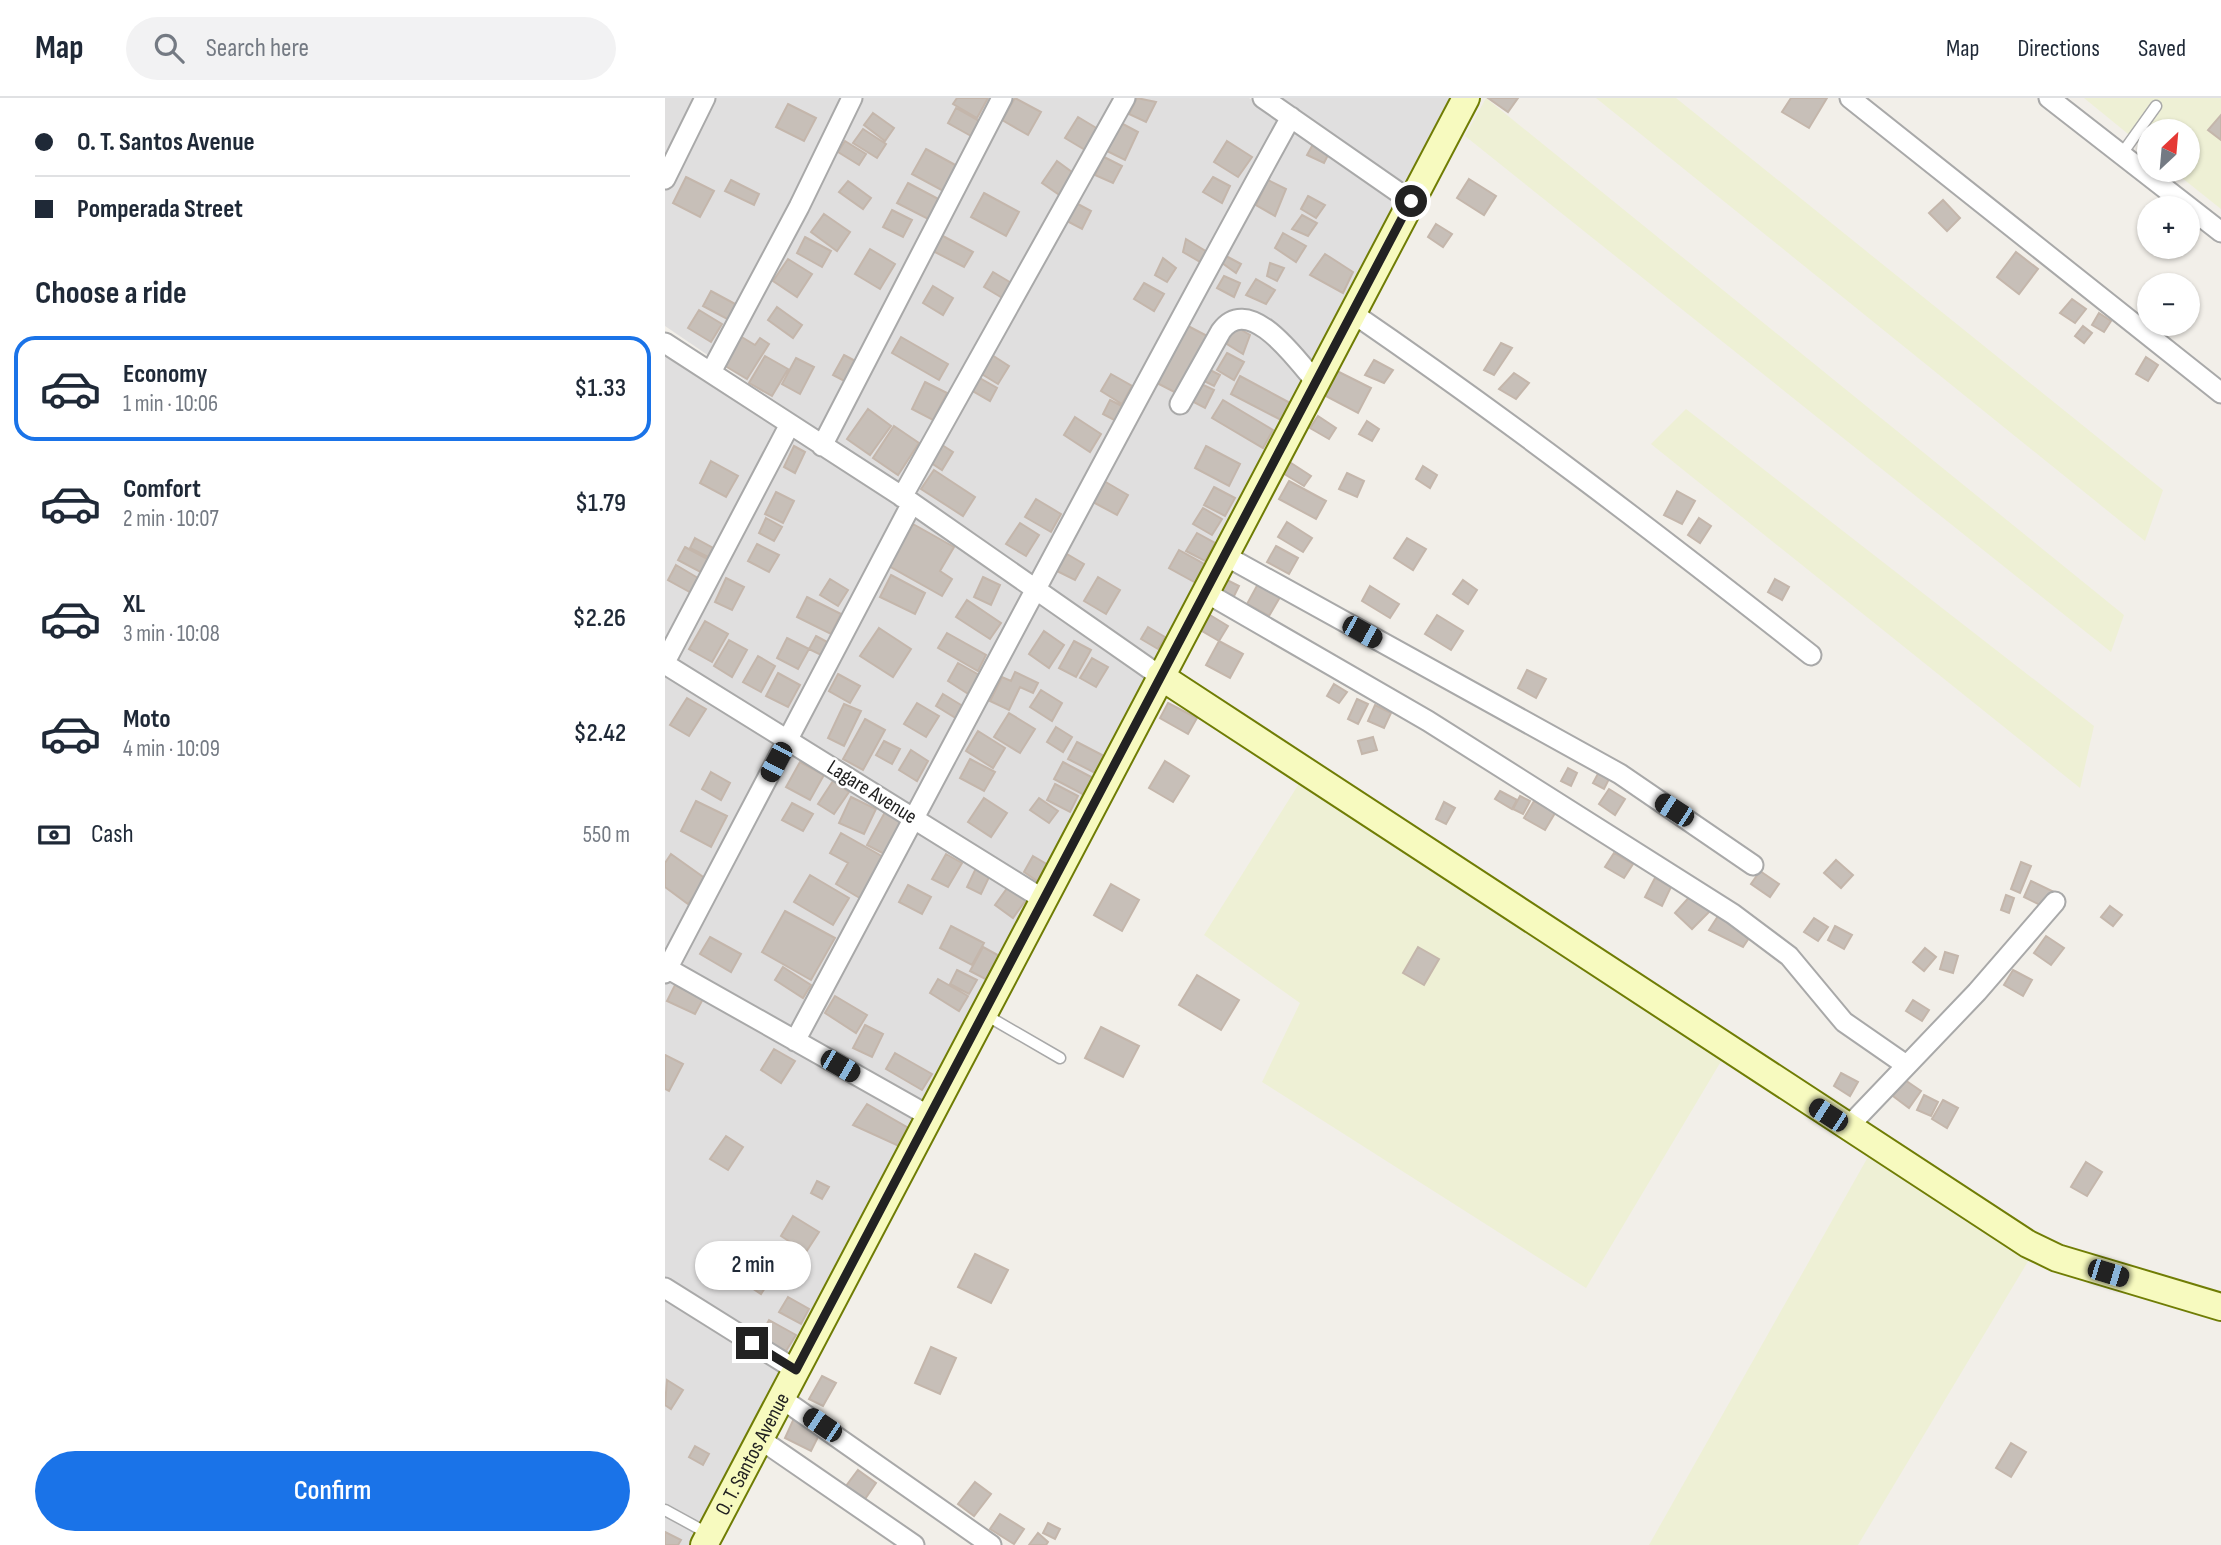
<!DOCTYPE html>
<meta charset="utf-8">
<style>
body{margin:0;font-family:"Sofia Sans Condensed",sans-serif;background:#f2f2f3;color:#1f2937;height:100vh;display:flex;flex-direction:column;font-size:26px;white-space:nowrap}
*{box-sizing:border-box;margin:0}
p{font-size:23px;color:#747a83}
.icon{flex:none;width:38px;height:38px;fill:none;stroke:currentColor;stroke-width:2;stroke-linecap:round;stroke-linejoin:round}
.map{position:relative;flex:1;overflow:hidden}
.drawer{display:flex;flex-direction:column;background:#fff;width:665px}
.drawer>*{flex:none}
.banner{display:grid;align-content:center;height:154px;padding:0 35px;background:#fff}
.needle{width:46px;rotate:26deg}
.tools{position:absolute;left:1472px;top:21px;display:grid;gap:14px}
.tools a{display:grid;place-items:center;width:63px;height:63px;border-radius:50%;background:#fff;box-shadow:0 2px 5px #0004;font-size:35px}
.end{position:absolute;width:32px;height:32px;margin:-16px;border:9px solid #222;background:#fff;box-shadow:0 0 0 4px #fff}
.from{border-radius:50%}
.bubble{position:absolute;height:49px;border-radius:24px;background:#fff;box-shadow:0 2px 5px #0004;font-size:23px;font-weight:600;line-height:49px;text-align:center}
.car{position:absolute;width:21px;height:42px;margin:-21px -10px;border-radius:9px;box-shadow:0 0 5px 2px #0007;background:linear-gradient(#222 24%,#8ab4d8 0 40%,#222 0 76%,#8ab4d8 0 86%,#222 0)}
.banner b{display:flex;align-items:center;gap:24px;height:66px;font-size:26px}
.banner b+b{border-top:2px solid #e0e1e3}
.banner i{width:18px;height:18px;background:#1f2937}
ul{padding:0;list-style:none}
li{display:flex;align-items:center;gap:21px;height:105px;margin:0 14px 10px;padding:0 21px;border:4px solid transparent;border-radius:21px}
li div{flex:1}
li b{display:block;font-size:26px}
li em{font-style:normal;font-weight:600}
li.selected{border-color:#1a73e8}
li>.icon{width:63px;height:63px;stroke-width:1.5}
h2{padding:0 35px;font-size:32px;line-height:84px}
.pay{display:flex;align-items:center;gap:18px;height:77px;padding:0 35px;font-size:26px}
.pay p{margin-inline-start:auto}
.cta{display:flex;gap:14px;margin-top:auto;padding:14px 35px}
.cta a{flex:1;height:80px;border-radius:42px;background:#1a73e8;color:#fff;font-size:28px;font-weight:600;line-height:80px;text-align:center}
header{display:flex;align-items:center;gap:42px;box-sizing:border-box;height:98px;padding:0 35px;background:#fff;border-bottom:2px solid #e0e1e3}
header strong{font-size:33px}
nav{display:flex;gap:38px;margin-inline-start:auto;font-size:24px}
.search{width:490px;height:63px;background:#f2f2f3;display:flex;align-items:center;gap:18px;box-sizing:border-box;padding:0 24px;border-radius:38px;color:#747a83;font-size:26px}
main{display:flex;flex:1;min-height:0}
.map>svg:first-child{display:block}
.residential{fill:#e0dfdf}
.farmland{fill:#eef0d5}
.building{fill:#c7bfb8;stroke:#c4b6ab;stroke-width:2}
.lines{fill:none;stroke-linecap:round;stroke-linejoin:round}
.lane-casing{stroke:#a9a9a9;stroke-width:13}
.street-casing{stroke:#a9a9a9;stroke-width:23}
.secondary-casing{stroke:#707d05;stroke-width:30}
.lane{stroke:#fff;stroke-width:10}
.street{stroke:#fff;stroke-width:19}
.secondary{stroke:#f7fabf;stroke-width:26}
.route{stroke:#222;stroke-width:9}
.labels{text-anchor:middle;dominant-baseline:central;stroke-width:5;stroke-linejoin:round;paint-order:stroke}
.street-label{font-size:21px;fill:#222;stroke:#fff}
</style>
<header>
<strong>Map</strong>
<div class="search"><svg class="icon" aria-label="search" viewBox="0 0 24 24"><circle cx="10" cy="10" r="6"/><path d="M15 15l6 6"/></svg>Search here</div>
<nav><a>Map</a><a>Directions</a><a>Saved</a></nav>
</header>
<main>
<section class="drawer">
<div class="banner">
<b><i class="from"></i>O. T. Santos Avenue</b>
<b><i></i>Pomperada Street</b>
</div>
<h2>Choose a ride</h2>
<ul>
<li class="selected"><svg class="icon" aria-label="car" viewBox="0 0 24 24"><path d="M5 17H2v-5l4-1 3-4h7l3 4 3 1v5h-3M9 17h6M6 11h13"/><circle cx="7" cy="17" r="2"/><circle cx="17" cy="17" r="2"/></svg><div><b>Economy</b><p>1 min · 10:06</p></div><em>$1.33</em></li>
<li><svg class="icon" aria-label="car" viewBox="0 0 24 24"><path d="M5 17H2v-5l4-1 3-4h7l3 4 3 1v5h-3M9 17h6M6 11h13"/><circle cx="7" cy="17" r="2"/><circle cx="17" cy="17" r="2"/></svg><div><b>Comfort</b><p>2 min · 10:07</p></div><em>$1.79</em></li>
<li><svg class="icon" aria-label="car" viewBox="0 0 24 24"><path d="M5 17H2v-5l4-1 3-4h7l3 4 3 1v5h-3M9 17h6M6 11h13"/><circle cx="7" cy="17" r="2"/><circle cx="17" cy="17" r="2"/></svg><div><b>XL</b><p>3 min · 10:08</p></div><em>$2.26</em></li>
<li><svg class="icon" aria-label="car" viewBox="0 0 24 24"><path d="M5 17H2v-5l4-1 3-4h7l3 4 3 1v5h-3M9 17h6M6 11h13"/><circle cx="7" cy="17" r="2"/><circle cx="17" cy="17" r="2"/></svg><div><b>Moto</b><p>4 min · 10:09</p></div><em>$2.42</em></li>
</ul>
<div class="pay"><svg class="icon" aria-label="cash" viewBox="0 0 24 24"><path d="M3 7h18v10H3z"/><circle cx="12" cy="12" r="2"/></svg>Cash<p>550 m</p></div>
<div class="cta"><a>Confirm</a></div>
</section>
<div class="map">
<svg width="1556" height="1447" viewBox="0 0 1556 1447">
<rect width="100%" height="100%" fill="#f2efe9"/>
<path class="residential" d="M0 0H584L634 29 587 0H795L491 561 0 228Z
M0 238 487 579 30 1447H0Z"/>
<path class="farmland" d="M821 0 1459 517 1446 554 800 38Z
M931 0H1011L1498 392 1480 443Z
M1419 0H1556V111L1507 72H1522V33H1484V53Z
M1021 311 1429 628 1415 690 986 346Z
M635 684 1061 955 921 1190 597 984 635 905 539 837Z
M1208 1050 1368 1155 1193 1447H984Z"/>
<path class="building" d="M292 0H323L312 20 288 6Z
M350 0 376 14 363 37 337 22Z
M472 0 491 4 481 24 464 16Z
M823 0H853L843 14Z
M1126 0H1162L1144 30 1117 14Z
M123 6 151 20 139 43 111 29Z
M291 10 314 23 306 38 283 25Z
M208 15 229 30 220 43 199 27Z
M1556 17V42L1543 32Z
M413 19 433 31 420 52 400 40Z
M456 25 473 34 460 62 442 53Z
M198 31 221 46 212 60 188 45Z
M651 41 666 51 659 65 642 57Z
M180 43 201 56 194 67 173 54Z
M562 43 587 59 573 79 549 64Z
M261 51 294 69 280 94 247 76Z
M439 59 457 68 448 85 430 77Z
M392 63 411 77 396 98 377 85Z
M21 79 49 93 35 119 8 105Z
M548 79 565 88 557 105 538 94Z
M804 81 831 98 819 117 792 100Z
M66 82 94 96 89 107 60 93Z
M603 82 621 91 610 118 591 107Z
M183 83 206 100 198 111 174 94Z
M243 85 279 104 269 124 232 105Z
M319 95 354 114 341 138 306 119Z
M643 98 660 107 651 120 636 111Z
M1278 102 1295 120 1282 133 1264 115Z
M411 105 426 113 417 131 402 123Z
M227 112 247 122 238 139 218 129Z
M159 116 185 134 172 153 146 134Z
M637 117 652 125 643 138 627 131Z
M771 126 787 136 778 149 763 139Z
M618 135 641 148 631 164 610 150Z
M276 137 308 154 299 169 268 153Z
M140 139 166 153 157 169 132 155Z
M521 141 542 154 537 165 518 154Z
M205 151 230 166 215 191 190 176Z
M1351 154 1373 171 1354 196 1332 179Z
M660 156 688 174 678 195 645 177Z
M561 158 576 166 571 175 557 165Z
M498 160 511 170 502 184 490 177Z
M123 161 147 176 132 199 108 183Z
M605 165 619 170 612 183 602 178Z
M328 174 348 186 339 201 319 189Z
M559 178 575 185 569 199 552 190Z
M591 181 610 192 601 206 581 197Z
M479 185 499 196 489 213 469 201Z
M268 188 288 200 278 217 258 205Z
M46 193 72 207 64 222 38 208Z
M1407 201 1421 211 1410 225 1395 215Z
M112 209 137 227 128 240 103 222Z
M34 212 57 226 46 244 23 230Z
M1434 215 1446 223 1439 234 1427 227Z
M568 227 585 237 578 256 562 246Z
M523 228 546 240 515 297 492 285Z
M1418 228 1427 235 1419 245 1410 238Z
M75 238 90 247 95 240 104 246 82 281 57 266Z
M236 239 283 266 274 282 227 255Z
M836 245 847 250 829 277 819 272Z
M562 255 579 264 569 282 552 272Z
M179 257 196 266 185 286 168 277Z
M327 257 344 268 333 286 315 275Z
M100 258 123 271 107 298 84 285Z
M1481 259 1493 267 1483 283 1471 276Z
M131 260 149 269 135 296 117 286Z
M709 262 728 272 719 285 700 277Z
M539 269 555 277 549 288 533 280Z
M672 273 706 290 693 315 659 297Z
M849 275 864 285 851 301 834 291Z
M446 276 467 288 457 306 436 293Z
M575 278 627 306 618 323 566 296Z
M313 279 332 290 325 303 306 292Z
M260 284 282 295 268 322 247 311Z
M532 284 549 292 540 310 523 301Z
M445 302 459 309 451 323 438 316Z
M558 302 608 332 598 350 547 320Z
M203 311 226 328 205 357 182 341Z
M653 318 671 330 664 341 645 330Z
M410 319 436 336 425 354 399 337Z
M702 323 714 331 707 343 694 336Z
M229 328 254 345 233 377 208 360Z
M274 345 288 354 277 372 263 363Z
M129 348 140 354 130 375 119 369Z
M541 348 575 366 564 388 530 370Z
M46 363 73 378 61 399 35 385Z
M623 363 646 378 639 388 616 374Z
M758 368 772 377 765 390 751 381Z
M269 372 310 399 298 418 256 391Z
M682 375 699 383 692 399 674 391Z
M439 383 463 397 452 417 428 404Z
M624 383 661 403 651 421 614 401Z
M549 389 570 400 560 418 539 407Z
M1012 393 1030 403 1017 426 999 417Z
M111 394 129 403 118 425 100 416Z
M371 401 396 416 386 434 360 419Z
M538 410 557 421 547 437 528 426Z
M101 420 117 429 109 443 94 435Z
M1034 420 1046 428 1035 445 1023 437Z
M622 424 647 440 638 454 613 439Z
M355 425 374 437 361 458 341 446Z
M248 426 289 449 275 473 287 481 277 498 224 468Z
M532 435 550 445 540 463 521 453Z
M30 440 48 450 43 459 25 450Z
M742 440 761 451 748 472 729 460Z
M92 446 114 457 104 474 83 463Z
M611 448 633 460 624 476 602 464Z
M20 449 48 464 41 477 13 462Z
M514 452 541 467 531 485 504 470Z
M402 456 419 466 410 482 392 473Z
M11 467 38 483 30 497 3 482Z
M226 477 260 495 250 516 215 499Z
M318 479 335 487 326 507 309 499Z
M433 479 455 492 441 516 419 503Z
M61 480 79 489 67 512 50 504Z
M165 481 183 492 173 508 155 497Z
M560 481 574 488 567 502 553 494Z
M1110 481 1124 489 1117 502 1103 494Z
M798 482 812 492 803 506 788 496Z
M593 486 615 499 604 518 582 506Z
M705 488 734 506 725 520 697 503Z
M142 499 176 516 166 536 132 519Z
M302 502 336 525 325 541 291 519Z
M540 514 563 528 554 543 532 530Z
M772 517 798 533 786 552 760 536Z
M40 523 63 536 47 564 24 551Z
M483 529 500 539 493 551 476 541Z
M214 530 246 551 228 579 195 558Z
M379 533 399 547 384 570 364 556Z
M282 535 321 557 313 573 273 550Z
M151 538 164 545 158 558 144 551Z
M122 540 144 551 133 571 112 560Z
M64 542 82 552 67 579 49 568Z
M409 543 426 552 411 579 394 570Z
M554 543 578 556 565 580 541 567Z
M93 558 110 568 96 594 78 584Z
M427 560 443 569 431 589 415 580Z
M293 565 316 578 305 597 283 583Z
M862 572 881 581 871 600 853 590Z
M350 574 373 585 368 595 355 589 344 612 325 603 337 579 346 583Z
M113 575 135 587 123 609 101 598Z
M173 576 195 588 185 605 164 593Z
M669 586 682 594 674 605 662 598Z
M376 592 397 605 387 623 365 609Z
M278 596 301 610 294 622 271 608Z
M22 600 41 611 24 638 5 627Z
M692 601 703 606 693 626 683 621Z
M252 605 274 618 261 639 239 626Z
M503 605 532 620 523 636 495 620Z
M179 606 196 613 179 648 163 640Z
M710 607 726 615 719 630 703 623Z
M344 615 370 631 355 655 329 639Z
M200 621 220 632 198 672 178 661Z
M391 629 407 639 398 654 382 644Z
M313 633 340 650 328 670 301 653Z
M708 639 712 652 697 656 693 643Z
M219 643 235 651 227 666 211 657Z
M412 644 439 658 430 675 403 661Z
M246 652 263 663 252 683 234 672Z
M305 661 330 674 319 693 295 680Z
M500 663 524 678 508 704 484 690Z
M135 664 159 677 145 702 121 689Z
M398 664 430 681 421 698 389 681Z
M903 670 912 675 906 688 896 683Z
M936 670 947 675 939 691 928 685Z
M46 674 65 685 56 702 37 691Z
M168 683 184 694 169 716 153 706Z
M390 686 413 698 405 714 382 702Z
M944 691 960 701 950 717 934 706Z
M835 693 852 702 847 711 830 701Z
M855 698 865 703 858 716 848 711Z
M186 699 211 711 199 736 174 725Z
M319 700 342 715 326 739 303 724Z
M374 700 393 713 384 725 365 712Z
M31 703 62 718 46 749 16 733Z
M869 703 890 715 880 732 859 720Z
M779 704 790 710 781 726 771 721Z
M127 705 148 716 138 733 117 722Z
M220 714 243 727 225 759 202 747Z
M176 735 222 761 198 802 171 786 183 765 165 755Z
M949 755 968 766 959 780 940 769Z
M6 756 41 781 23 806 0 789V765Z
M281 756 297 765 283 789 267 781Z
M368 758 385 768 375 785 359 774Z
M1171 762 1188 777 1176 790 1159 775Z
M1356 764 1366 768 1355 795 1346 791Z
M312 768 326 775 316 796 302 789Z
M1095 773 1114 786 1105 799 1086 786Z
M145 777 184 800 168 827 129 804Z
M990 780 1006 789 997 808 980 799Z
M1366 783 1389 794 1381 810 1359 799Z
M446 786 474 802 457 833 429 817Z
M243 787 266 799 257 816 234 804Z
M343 789 361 802 348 820 330 807Z
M1027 796 1045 813 1027 831 1010 815Z
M1341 797 1349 800 1344 815 1336 812Z
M1445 808 1457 817 1448 828 1436 819Z
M120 813 170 840 146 882 97 854Z
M1055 815 1086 837 1078 849 1044 832Z
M1149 820 1163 829 1153 843 1139 834Z
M286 828 319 845 307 867 275 850Z
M1170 828 1187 837 1179 851 1163 842Z
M1381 838 1399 850 1386 867 1369 855Z
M45 839 76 856 66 874 35 856Z
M318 849 338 860 326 884 305 873Z
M753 849 774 861 759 887 738 875Z
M1260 850 1271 859 1259 873 1248 864Z
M1280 854 1293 858 1288 875 1275 871Z
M118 869 146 887 138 900 110 882Z
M292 872 312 882 304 896 285 886Z
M1348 872 1367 882 1358 898 1339 887Z
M532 877 574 902 556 932 514 907Z
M273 881 303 898 294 913 265 895Z
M10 887 38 901 30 916 2 903Z
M170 898 202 917 191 935 160 915Z
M1248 902 1264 912 1257 923 1241 913Z
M200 927 218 936 207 959 188 950Z
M436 929 474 948 458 979 420 960Z
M109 951 130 963 116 985 96 972Z
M230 955 267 976 257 992 221 971Z
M0 957 18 966 4 993 0 991Z
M1176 975 1193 984 1185 998 1169 988Z
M1240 982 1256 993 1244 1010 1228 998Z
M1259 997 1273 1004 1266 1018 1252 1012Z
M1278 1002 1293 1010 1282 1030 1267 1021Z
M202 1006 245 1031 236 1049 188 1027Z
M61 1038 78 1049 63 1072 45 1061Z
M1421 1064 1437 1074 1422 1098 1406 1089Z
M152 1083 164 1089 157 1101 146 1095Z
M128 1118 154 1134 141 1154 116 1138Z
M310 1156 343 1172 326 1205 293 1189Z
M84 1162 108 1178 96 1196 72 1180Z
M123 1199 144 1211 136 1226 114 1214Z
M104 1222 131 1237 121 1253 95 1238Z
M266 1249 291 1260 275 1296 250 1285Z
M157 1278 171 1285 158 1308 144 1301Z
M2 1282 18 1292 6 1311 0 1307Z
M130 1318 157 1331 146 1353 120 1340Z
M1346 1345 1361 1354 1346 1379 1331 1370Z
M30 1348 44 1356 38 1367 24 1359Z
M193 1372 211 1385 200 1401 181 1388Z
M310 1384 326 1396 309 1418 293 1406Z
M335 1416 359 1431 349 1446 325 1431Z
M383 1425 395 1431 390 1441 378 1435Z
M0 1434 16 1442 13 1447H0Z
M373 1435 383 1444 381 1447H364Z"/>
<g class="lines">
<defs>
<path id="lane" d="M1456 57 1491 8
M319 916 395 960
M0 1412 44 1436"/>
<path id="street" d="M598 0 746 103
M1185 0 1556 295
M1384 0 1556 134
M0 81 40 0
M686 214C844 322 996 439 1146 557
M0 245 247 405 495 578
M46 274 134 109 187 0
M515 306 556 233C584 194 632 262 650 283
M157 348 337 0
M237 399 460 0
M559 457 955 676 1088 767
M540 494 763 623 1068 816 1124 858 1179 924 1241 967
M0 564 124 328
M0 566 378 801
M0 869 264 1018
M0 875 247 405
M130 943C295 635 457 325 626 19
M1182 1030 1312 894 1390 804
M0 1190 131 1272
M116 1300 326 1447
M95 1341 249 1447"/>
<g id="secondary">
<path d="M495 578 1363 1146 1392 1160 1556 1209"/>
<path id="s1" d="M39 1447 801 0"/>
</g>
</defs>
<use href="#lane" class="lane-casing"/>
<use href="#street" class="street-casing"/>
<use href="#secondary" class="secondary-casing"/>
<use href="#lane" class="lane"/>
<use href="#street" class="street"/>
<use href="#secondary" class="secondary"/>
</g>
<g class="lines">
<path class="route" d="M87 1245 131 1272 746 103"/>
</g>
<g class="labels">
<g class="street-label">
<text transform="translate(207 694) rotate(32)">Lagare Avenue</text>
<text stroke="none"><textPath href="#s1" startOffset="103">O. T. Santos Avenue</textPath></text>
</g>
</g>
</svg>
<div class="tools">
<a><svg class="needle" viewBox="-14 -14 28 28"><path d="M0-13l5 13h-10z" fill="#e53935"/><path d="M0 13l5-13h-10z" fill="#747a83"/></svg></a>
<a>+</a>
<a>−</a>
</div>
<i class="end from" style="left:746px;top:103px"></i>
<i class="end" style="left:87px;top:1245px"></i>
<div class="bubble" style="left:30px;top:1143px;width:116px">2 min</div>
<i class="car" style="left:697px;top:534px;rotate:119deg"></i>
<i class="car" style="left:111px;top:664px;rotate:208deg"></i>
<i class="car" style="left:1009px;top:712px;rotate:303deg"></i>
<i class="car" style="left:175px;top:968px;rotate:120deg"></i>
<i class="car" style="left:1163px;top:1017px;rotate:303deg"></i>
<i class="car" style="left:1443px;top:1175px;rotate:107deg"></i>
<i class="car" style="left:157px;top:1327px;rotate:304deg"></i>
</div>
</main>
